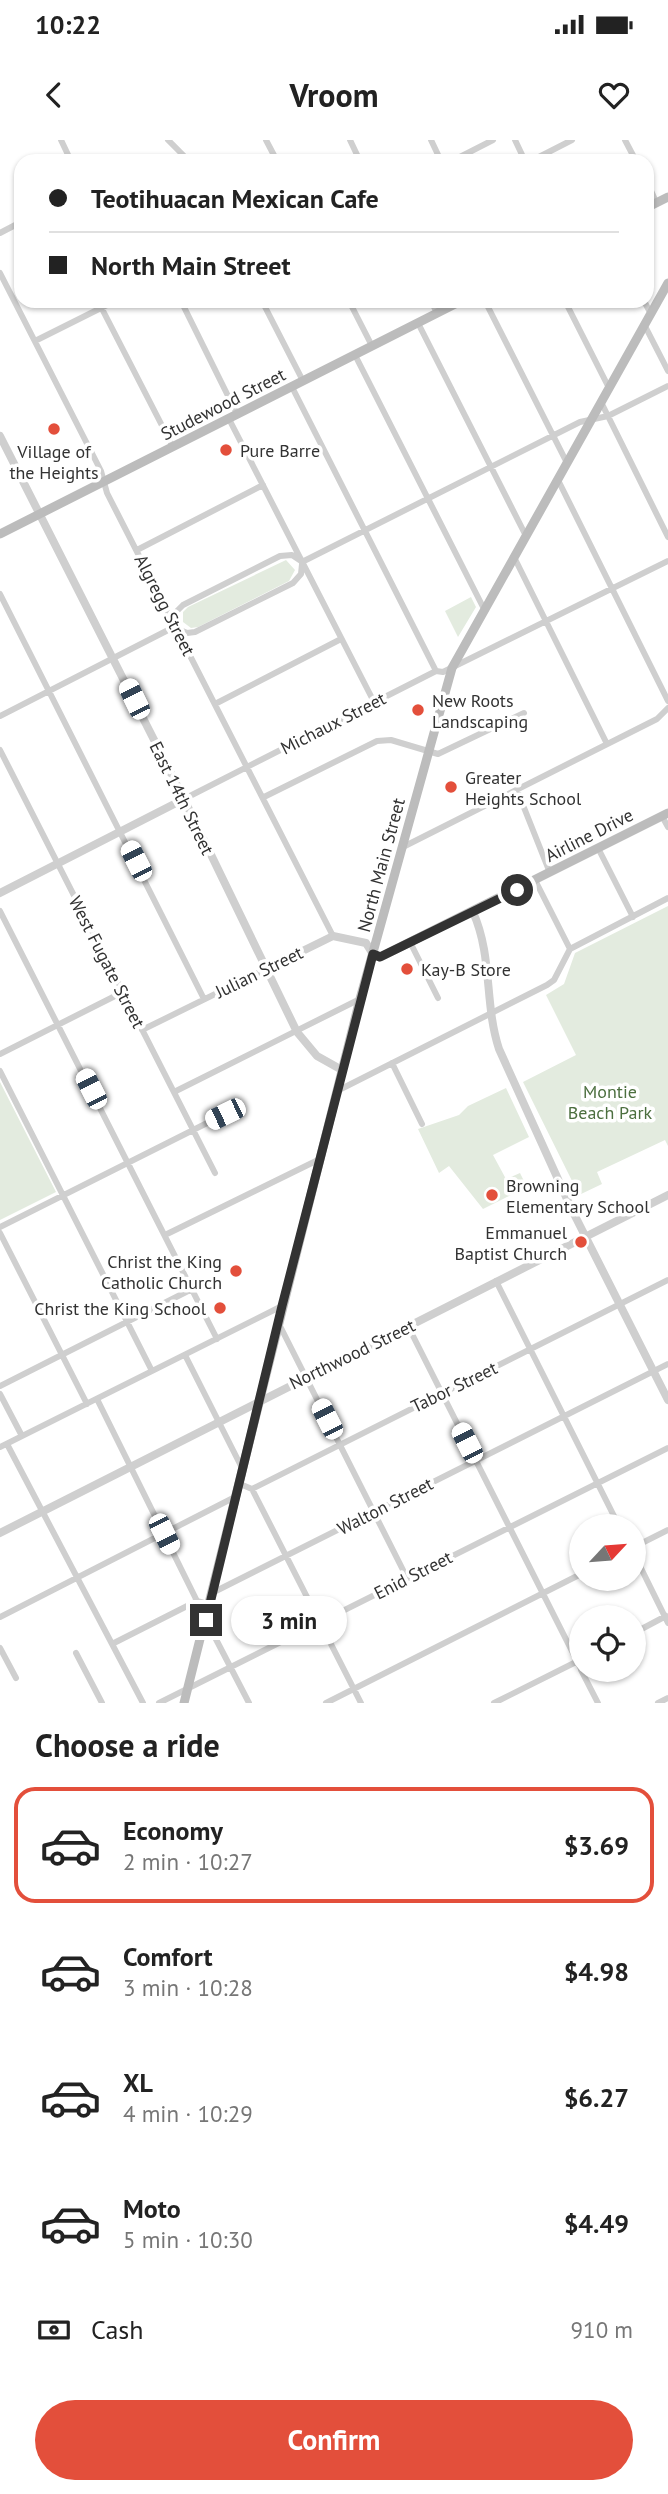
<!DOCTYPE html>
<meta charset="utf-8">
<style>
body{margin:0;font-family:"PT Sans",sans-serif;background:#f2f2f2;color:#222;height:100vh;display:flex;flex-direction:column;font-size:26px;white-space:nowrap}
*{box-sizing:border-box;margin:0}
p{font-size:23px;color:#767676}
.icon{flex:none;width:38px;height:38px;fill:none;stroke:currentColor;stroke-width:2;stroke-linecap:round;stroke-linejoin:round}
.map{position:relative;height:1563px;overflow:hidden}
.panel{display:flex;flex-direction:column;background:#fff;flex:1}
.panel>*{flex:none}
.hud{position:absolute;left:14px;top:14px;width:640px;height:154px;border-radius:21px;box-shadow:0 2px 5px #0004;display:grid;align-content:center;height:154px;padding:0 35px;background:#fff}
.needle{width:46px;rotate:64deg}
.buttons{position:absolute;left:569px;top:1374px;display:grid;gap:14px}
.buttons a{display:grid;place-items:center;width:77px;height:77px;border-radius:50%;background:#fff;box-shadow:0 2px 5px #0004;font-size:35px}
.end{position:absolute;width:32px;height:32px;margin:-16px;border:9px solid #323232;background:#fff;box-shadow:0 0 0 4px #fff}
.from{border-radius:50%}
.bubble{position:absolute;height:49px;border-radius:24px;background:#fff;box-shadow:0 2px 5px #0004;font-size:23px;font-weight:800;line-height:49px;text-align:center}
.car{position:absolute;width:21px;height:42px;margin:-21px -10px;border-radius:9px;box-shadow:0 0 5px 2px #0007;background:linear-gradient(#fff 24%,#345 0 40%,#fff 0 76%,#345 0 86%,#fff 0)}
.hud b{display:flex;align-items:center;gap:24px;height:66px;font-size:26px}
.hud b+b{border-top:2px solid #e0e0e0}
.hud i{width:18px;height:18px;background:#222}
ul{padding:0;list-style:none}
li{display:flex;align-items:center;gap:21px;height:116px;margin:0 14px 10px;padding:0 21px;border:4px solid transparent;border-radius:21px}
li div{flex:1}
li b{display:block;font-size:26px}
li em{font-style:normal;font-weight:800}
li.selected{border-color:#e34f3b}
li>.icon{width:63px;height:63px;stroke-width:1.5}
h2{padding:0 35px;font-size:32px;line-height:84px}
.pay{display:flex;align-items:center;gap:18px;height:77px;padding:0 35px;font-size:26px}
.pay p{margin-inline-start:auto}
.primary-button{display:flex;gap:14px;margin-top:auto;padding:14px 35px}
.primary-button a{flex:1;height:80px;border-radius:42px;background:#e34f3b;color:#fff;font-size:28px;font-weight:800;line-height:80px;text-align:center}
.status{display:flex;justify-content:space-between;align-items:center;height:49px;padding:0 35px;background:#fff;direction:ltr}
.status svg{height:19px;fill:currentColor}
header{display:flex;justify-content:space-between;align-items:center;height:91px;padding:0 35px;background:#fff;font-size:32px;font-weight:800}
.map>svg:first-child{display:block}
.green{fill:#e3ebdf}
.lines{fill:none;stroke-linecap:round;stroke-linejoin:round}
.minor{stroke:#cfcfcf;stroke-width:6}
.tertiary{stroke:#cfcfcf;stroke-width:8}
.secondary{stroke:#bcbcbc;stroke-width:9}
.route{stroke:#323232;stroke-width:9}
.poi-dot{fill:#e34f3b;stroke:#fff;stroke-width:2.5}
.labels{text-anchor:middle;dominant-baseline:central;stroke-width:7;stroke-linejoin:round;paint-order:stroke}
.street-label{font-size:18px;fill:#323232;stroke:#fff}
.poi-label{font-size:18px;fill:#323232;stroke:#fff;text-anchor:start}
.park-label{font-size:18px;fill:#4c6f3f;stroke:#fff}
</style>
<div class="status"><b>10:22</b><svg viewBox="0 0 49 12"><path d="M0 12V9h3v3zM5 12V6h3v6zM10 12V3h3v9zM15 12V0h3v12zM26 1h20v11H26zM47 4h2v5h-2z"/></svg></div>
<header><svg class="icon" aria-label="back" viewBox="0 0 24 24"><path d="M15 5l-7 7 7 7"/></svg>Vroom<svg class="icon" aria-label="heart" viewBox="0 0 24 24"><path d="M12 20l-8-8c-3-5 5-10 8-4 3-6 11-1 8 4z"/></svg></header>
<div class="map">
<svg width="668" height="1563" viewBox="0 0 668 1563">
<rect width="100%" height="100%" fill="#fff"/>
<path class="green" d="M286 420 295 430 289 441 198 487 191 488 183 482V472L188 467Z
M471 457 476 467 458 497 445 471Z
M668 766V1006L665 1000 597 1032 602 1044 579 1055 523 942 576 915 546 855 564 844 575 813Z
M0 942 56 1052 0 1080Z
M506 948 529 997 493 1015 506 1039 520 1033 527 1047 483 1069 449 1026 439 1033 418 989 459 975 468 966Z"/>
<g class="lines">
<path class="minor" d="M61 0 71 21
M168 0 189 21
M266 0 277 21
M350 0 360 21
M431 0 441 21
M515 0 525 21
M625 0 636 21
M452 21 493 0
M531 21 572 0
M648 44 656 62
M0 93 21 82
M0 133 101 331 107 353 333 796
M98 161 173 307
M181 161 237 274
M262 161 303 241
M349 161 372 206
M431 161 437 173
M485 161 567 323
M565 161 609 248
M644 161 651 174
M418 183 526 396
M645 186 668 231
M35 201 115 161
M355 215 484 469
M292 247 436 531
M601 262 668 397
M229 279 374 562
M558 340 668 561
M137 410 263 345
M514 417 607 604
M302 422 580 282 608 276 668 246
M0 454 204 859
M175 484 176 472 183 465 280 416 292 415 301 421
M178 489 187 493 195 492 293 443 301 434 302 424
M215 564 341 499
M0 576 176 486
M0 610 215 1033
M517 650 550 733
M264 657 377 601 391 600 438 614 524 573
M184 659 436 531 443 532 668 421
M662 676 668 687
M401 708 657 579 668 568
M598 708 633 777
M535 740 570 809
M0 771 217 1199
M410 802 438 858
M142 890 266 829
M0 914 123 852
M392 923 422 984
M0 931 152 1231
M337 951 547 845 554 840 570 809 668 758
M174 952 360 859
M0 1087 225 974
M0 1093 87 1264
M165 1095 320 1019
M496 1141 619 1386
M279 1184 407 1438
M408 1186 581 1529
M185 1215 242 1328
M0 1246 192 1149
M0 1254 22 1296
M97 1259 197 1461
M7 1304 143 1563
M0 1307 282 1166
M240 1344 252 1349 668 1140
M252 1349 361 1563
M634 1407 668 1390
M634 1414 668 1483
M214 1452 668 1224
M0 1477 235 1357
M206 1480 249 1563
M634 1493 666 1476
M112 1504 197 1461 211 1465
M0 1508 16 1538
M76 1513 102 1563
M581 1530 598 1563
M159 1563 668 1308
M326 1563 581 1434
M494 1563 580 1520
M658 1563 668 1558"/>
<path class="tertiary" d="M0 296 184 659 297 892 317 916 342 930
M0 753 184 659
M473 772C493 817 484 863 499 909L572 1070 668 1260
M266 829 333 796 366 803 373 814
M0 1393 668 1055"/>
<path class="secondary" d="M648 67 668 57
M0 394 461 161
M373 814 380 817 668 673
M184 1563 360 859 452 528 668 143"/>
</g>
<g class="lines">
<path class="route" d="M206 1480 282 1166 373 814 380 817 517 750"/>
</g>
<g class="poi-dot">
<circle cx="54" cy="289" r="7"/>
<circle cx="226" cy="310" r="7"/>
<circle cx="418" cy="570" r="7"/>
<circle cx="451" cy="647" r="7"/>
<circle cx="407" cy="829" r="7"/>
<circle cx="492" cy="1055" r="7"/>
<circle cx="581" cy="1102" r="7"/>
<circle cx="236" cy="1131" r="7"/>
<circle cx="220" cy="1168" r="7"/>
</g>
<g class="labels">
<g class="street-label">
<text transform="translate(223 264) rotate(-27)">Studewood Street</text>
<text transform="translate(165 465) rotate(63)">Algregg Street</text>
<text transform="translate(333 583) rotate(-27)">Michaux Street</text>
<text transform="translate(182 658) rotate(64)">East 14th Street</text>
<text transform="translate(589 695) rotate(-27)">Airline Drive</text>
<text transform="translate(381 725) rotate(-75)">North Main Street</text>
<text transform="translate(107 822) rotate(63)">West Fugate Street</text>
<text transform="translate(259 832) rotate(-26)">Julian Street</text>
<text transform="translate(352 1214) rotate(-26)">Northwood Street</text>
<text transform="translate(454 1247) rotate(-26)">Tabor Street</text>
<text transform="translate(385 1366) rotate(-27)">Walton Street</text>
<text transform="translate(413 1435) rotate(-27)">Enid Street</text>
</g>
<g class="poi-label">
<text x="240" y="310">Pure Barre</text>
<text x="54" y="311" text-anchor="middle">Village of<tspan x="54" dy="21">the Heights</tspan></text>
<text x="432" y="560">New Roots<tspan x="432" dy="21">Landscaping</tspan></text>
<text x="465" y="637">Greater<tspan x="465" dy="21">Heights School</tspan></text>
<text x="421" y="829">Kay-B Store</text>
<text x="506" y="1045">Browning<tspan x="506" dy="21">Elementary School</tspan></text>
<text x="567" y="1092" text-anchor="end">Emmanuel<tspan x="567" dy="21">Baptist Church</tspan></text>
<text x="222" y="1121" text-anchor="end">Christ the King<tspan x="222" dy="21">Catholic Church</tspan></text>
<text x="206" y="1168" text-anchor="end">Christ the King School</text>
</g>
<g class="park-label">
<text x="610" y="951">Montie<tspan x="610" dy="21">Beach Park</tspan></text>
</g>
</g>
</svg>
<div class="buttons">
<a><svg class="needle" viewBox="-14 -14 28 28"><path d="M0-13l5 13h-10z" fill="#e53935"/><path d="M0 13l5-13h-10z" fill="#767676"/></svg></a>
<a><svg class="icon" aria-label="locate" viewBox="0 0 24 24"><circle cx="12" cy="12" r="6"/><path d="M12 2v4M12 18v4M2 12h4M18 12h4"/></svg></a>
</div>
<i class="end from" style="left:517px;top:750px"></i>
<i class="end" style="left:206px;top:1480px"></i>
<div class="bubble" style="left:231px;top:1456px;width:116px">3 min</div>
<i class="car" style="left:134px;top:559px;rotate:334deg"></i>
<i class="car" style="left:136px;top:721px;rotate:333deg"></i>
<i class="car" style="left:91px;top:949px;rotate:333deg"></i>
<i class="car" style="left:225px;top:974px;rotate:244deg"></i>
<i class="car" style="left:327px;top:1279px;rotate:333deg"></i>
<i class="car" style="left:467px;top:1303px;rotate:333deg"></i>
<i class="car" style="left:164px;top:1394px;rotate:154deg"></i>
<div class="hud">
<b><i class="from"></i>Teotihuacan Mexican Cafe</b>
<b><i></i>North Main Street</b>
</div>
</div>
<section class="panel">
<h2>Choose a ride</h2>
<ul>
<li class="selected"><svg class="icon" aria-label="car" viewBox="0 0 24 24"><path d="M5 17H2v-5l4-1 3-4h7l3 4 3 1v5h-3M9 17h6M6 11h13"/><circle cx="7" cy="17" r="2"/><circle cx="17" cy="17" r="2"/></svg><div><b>Economy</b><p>2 min · 10:27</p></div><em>$3.69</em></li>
<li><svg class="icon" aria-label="car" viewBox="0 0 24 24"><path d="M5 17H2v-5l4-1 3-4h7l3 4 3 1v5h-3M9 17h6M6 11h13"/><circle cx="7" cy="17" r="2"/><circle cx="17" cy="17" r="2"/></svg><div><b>Comfort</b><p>3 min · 10:28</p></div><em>$4.98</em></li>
<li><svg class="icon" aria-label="car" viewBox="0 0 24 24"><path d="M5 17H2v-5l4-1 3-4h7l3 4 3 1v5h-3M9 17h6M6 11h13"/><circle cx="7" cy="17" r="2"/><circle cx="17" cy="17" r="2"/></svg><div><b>XL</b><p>4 min · 10:29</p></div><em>$6.27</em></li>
<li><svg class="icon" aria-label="car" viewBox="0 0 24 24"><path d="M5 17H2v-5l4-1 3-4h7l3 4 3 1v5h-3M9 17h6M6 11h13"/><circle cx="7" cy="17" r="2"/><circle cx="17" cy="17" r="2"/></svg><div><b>Moto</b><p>5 min · 10:30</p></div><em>$4.49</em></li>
</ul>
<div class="pay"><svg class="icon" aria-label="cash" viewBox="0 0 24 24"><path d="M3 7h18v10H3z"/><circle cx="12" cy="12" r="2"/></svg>Cash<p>910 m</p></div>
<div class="primary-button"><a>Confirm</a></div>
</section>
